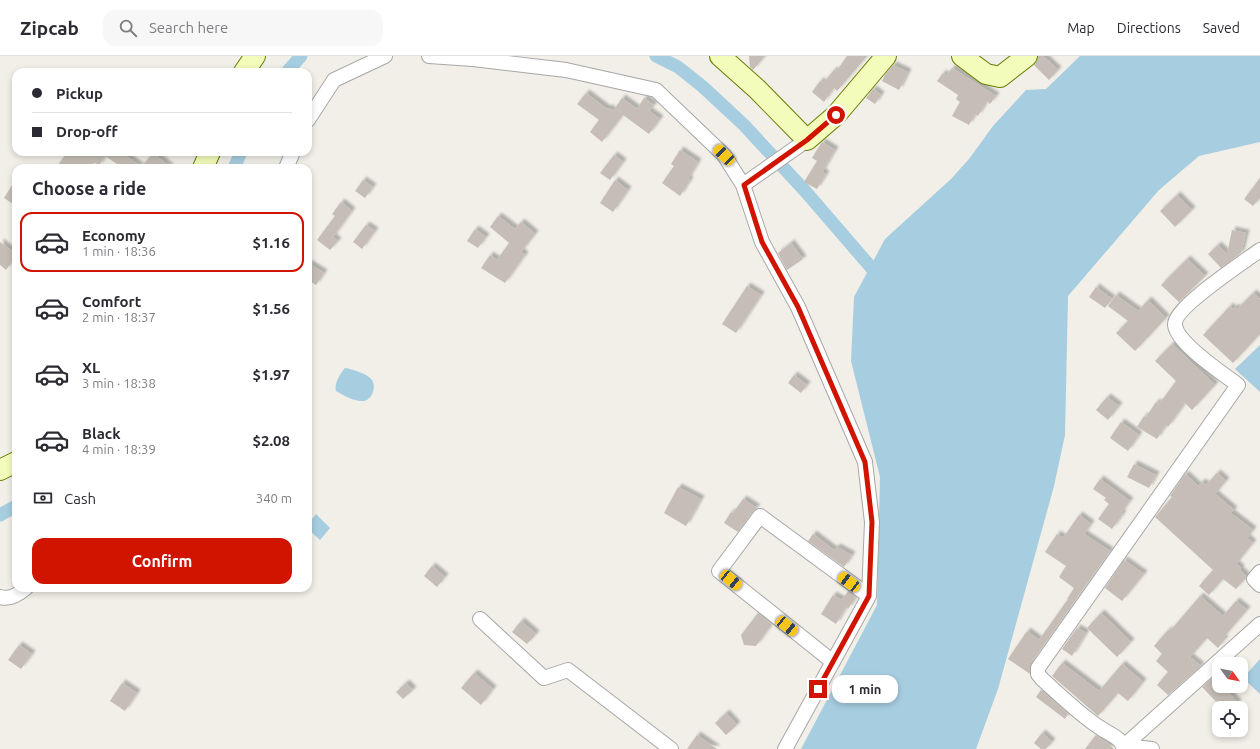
<!DOCTYPE html>
<meta charset="utf-8">
<style>
body{margin:0;font-family:Ubuntu,sans-serif;background:#f7f7f7;color:#2b2b33;height:100vh;display:flex;flex-direction:column;font-size:15px;white-space:nowrap}
*{box-sizing:border-box;margin:0}
p{font-size:13px;color:#7c7c81}
.icon{flex:none;width:22px;height:22px;fill:none;stroke:currentColor;stroke-width:2;stroke-linecap:round;stroke-linejoin:round}
.map{position:relative;flex:1;overflow:hidden}
.sheet{position:absolute;left:12px;top:108px;width:300px;height:428px;display:flex;flex-direction:column;background:#fff;border-radius:12px;box-shadow:0 2px 6px #0003}
.sheet>*{flex:none}
.hud{position:absolute;left:12px;top:12px;width:300px;height:88px;border-radius:12px;box-shadow:0 2px 6px #0003;display:grid;align-content:center;height:88px;padding:0 20px;background:#fff}
.needle{width:26px;rotate:123deg}
.controls{position:absolute;left:1212px;top:601px;display:grid;gap:8px}
.controls a{display:grid;place-items:center;width:36px;height:36px;border-radius:8px;background:#fff;box-shadow:0 2px 6px #0003;font-size:20px}
.end{position:absolute;width:18px;height:18px;margin:-9px;border:5px solid #d11400;background:#fff;box-shadow:0 0 0 2px #fff}
.from{border-radius:50%}
.bubble{position:absolute;height:28px;border-radius:12px;background:#fff;box-shadow:0 2px 6px #0003;font-size:13px;font-weight:700;line-height:28px;text-align:center}
.car{position:absolute;width:12px;height:24px;margin:-12px -6px;border-radius:5px;box-shadow:0 0 3px 1px #0007;background:linear-gradient(#f5c518 24%,#345 0 40%,#f5c518 0 76%,#345 0 86%,#f5c518 0)}
.hud b{display:flex;align-items:center;gap:14px;height:38px;font-size:15px}
.hud b+b{border-top:1px solid #e1e1e2}
.hud i{width:10px;height:10px;background:#2b2b33}
ul{padding:0;list-style:none}
li{display:flex;align-items:center;gap:12px;height:60px;margin:0 8px 6px;padding:0 12px;border:2px solid transparent;border-radius:12px}
li div{flex:1}
li b{display:block;font-size:15px}
li em{font-style:normal;font-weight:700}
li.active{border-color:#d11400}
li>.icon{width:36px;height:36px;stroke-width:1.5}
h2{padding:0 20px;font-size:18px;line-height:48px}
.pay{display:flex;align-items:center;gap:10px;height:44px;padding:0 20px;font-size:15px}
.pay p{margin-inline-start:auto}
.cta{display:flex;gap:8px;margin-top:auto;padding:8px 20px}
.cta a{flex:1;height:46px;border-radius:12px;background:#d11400;color:#fff;font-size:16px;font-weight:700;line-height:46px;text-align:center}
header{display:flex;align-items:center;gap:24px;box-sizing:border-box;height:56px;padding:0 20px;background:#fff;border-bottom:1px solid #e1e1e2}
header strong{font-size:19px}
nav{display:flex;gap:22px;margin-inline-start:auto;font-size:14px}
.search{width:280px;height:36px;background:#f7f7f7;display:flex;align-items:center;gap:10px;box-sizing:border-box;padding:0 14px;border-radius:12px;color:#7c7c81;font-size:15px}
.map>svg:first-child{display:block}
.water{fill:#a6cde0}
.lines{fill:none;stroke-linecap:round;stroke-linejoin:round}
.canal{stroke:#a6cde0;stroke-width:13}
.building{fill:#c6beb6;filter:url(#shadow)}
.street-casing{stroke:#a7a7a7;stroke-width:16}
.secondary-casing{stroke:#657f00;stroke-width:22}
.street{stroke:#fff;stroke-width:14}
.secondary{stroke:#f3fcba;stroke-width:20}
.route{stroke:#d11400;stroke-width:5}
</style>
<header>
<strong>Zipcab</strong>
<div class="search"><svg class="icon" aria-label="search" viewBox="0 0 24 24"><circle cx="10" cy="10" r="6"/><path d="M15 15l6 6"/></svg>Search here</div>
<nav><a>Map</a><a>Directions</a><a>Saved</a></nav>
</header>
<div class="map">
<svg width="1260" height="693" viewBox="0 0 1260 693">
<defs>
<filter id="shadow"><feDropShadow dx="3.5" dy="-3.5" stdDeviation="1" flood-color="#0004"/></filter>
</defs>
<rect width="100%" height="100%" fill="#f1efe7"/>
<path class="water" d="M1080 0H1260V86L1199 100 1159 134 1068 240 1065 379 1054 430 998 633 976 693H801L877 549 880 421 851 305 854 241 885 183 951 123 969 103 993 70 1026 34 1046 33Z
M1260 289V336L1235 313Z
M345 312C352 313 368 318 372 324 377 332 371 346 362 345 353 345 343 339 336 335 334 327 340 318 345 312Z
M316 458 330 472 320 484 308 473V468Z
M1260 603V638L1243 622Z"/>
<g class="lines">
<path class="canal" d="M656 0 678 11 702 30 744 69 806 136 881 223
M287 16 301 0
M234 112 241 96
M0 459 16 450"/>
</g>
<path class="building" d="M749 0H765L753 14 750 11Z
M847 0H867L837 35 834 32 824 46 812 36 820 25 823 27 834 14 836 16Z
M1038 0H1043L1058 14 1049 24 1034 9 1037 5Z
M893 9 908 16 899 34 882 25 885 19Z
M952 12 996 40 990 48 987 45 978 60 975 58 969 69 952 60 960 46 956 43 958 39 937 25 943 17 946 20Z
M873 33 881 39 875 48 866 42Z
M586 37 607 53 609 52 613 55 622 42 637 53 644 42 654 49 649 55 660 63 649 78 623 59 602 86 590 76 599 64 577 48Z
M822 86 835 94 822 116 826 118 817 133 804 126 817 105 812 102Z
M680 94 698 106 688 123 690 124 680 140 662 127 674 110 671 108Z
M67 96H128L126 100 141 111 153 97 171 112H123L105 100 99 110 94 106 90 112H56Z
M614 99 623 106 610 124 600 117Z
M1260 122V142L1253 150 1244 143Z
M16 123V150L4 142Z
M363 124 373 131 365 142 355 135Z
M615 124 628 134 613 156 600 147Z
M1177 139 1192 154 1175 171 1160 155Z
M341 146 352 155 333 181 338 185 330 194 317 184 335 160 332 158Z
M498 160 515 173 521 166 535 178 521 196 525 199 505 227 481 212 490 199 497 204 509 187 490 171Z
M366 169 375 175 362 193 353 186Z
M475 173 486 181 478 192 467 185Z
M1232 174 1246 177 1241 197 1221 212 1208 198 1218 189 1227 198Z
M0 186 16 198V200L6 214 0 209Z
M791 187 803 203 787 214 778 197Z
M1187 203 1205 220 1179 246 1161 229Z
M308 207 324 217 316 229 308 224Z
M747 230 761 239 736 277 722 268Z
M1096 231 1112 243 1105 252 1089 241Z
M1253 237 1260 243V278L1233 307 1203 279 1230 250 1233 254 1235 251 1237 253Z
M1116 239 1138 255 1148 244 1166 262 1135 295 1116 277 1128 265 1108 250Z
M1172 288 1215 329 1192 354 1185 347 1168 371 1166 369 1157 383 1137 371 1144 360 1146 361 1156 346 1159 348 1176 325 1155 305Z
M794 319 807 329 801 337 788 327Z
M1107 341 1119 350 1108 364 1096 354Z
M1121 366 1139 379 1128 395 1110 382Z
M1134 408 1156 419 1149 432 1127 421Z
M1217 417 1226 425 1215 438 1234 454 1231 457 1253 474 1247 482 1253 487 1236 508 1241 512 1240 514 1246 520V522L1236 533 1223 523 1209 539 1199 530 1213 514 1155 461 1172 441 1170 440 1185 418 1198 430 1202 426 1206 429Z
M1100 423 1130 445 1121 457 1123 458 1112 473 1098 463 1109 448 1104 444 1106 442 1093 433Z
M678 431 701 443 686 470 664 457Z
M743 443 757 452 753 455 738 476 724 467 731 456 733 457Z
M1079 459 1091 468 1084 478 1110 495 1031 607 1030 618 1008 603 1027 575 1039 584 1068 543H1067L1074 532 1059 521 1066 510 1045 496 1057 478 1063 482Z
M813 478 834 494 837 491 852 499 844 511 808 485Z
M1124 504 1144 518 1122 545 1105 532Z
M432 510 445 521 437 531 424 520Z
M848 535 856 541 848 553 846 551 836 568 821 558 833 539 842 544Z
M1200 540 1223 560 1236 545 1247 554 1223 582 1225 583 1218 592 1207 582 1190 601 1201 610 1168 639 1157 629 1168 616 1156 605 1162 598 1154 590 1168 574 1170 575Z
M758 557 772 568 756 590 744 589 741 579Z
M1101 557 1131 586 1117 601 1087 572Z
M521 565 536 578 527 588 512 576Z
M1077 572 1086 577 1072 600 1062 593Z
M19 589 32 598 21 613 8 604Z
M1062 607 1099 635 1122 608 1143 626 1128 645 1118 637 1098 660 1052 620Z
M474 617 493 633 481 649 461 632Z
M1214 621 1219 627V630H1222L1238 647 1233 652H1222L1202 631Z
M122 627 137 637 125 655 110 645Z
M406 627 413 634 403 643 396 636Z
M1041 634 1068 658 1065 663 1036 641Z
M726 657 737 669 726 679 715 667Z
M1042 677 1052 686 1046 693H1041L1034 687Z
M697 679 717 693H687Z
M1096 679 1108 687 1114 693H1085Z"/>
<g class="lines">
<defs>
<path id="street" d="M429 0 473 3 566 14 656 34 724 99 743 129 762 186 798 251 865 406 872 466 869 540 785 693
M308 64 334 24 385 0
M286 112 293 96
M743 129 807 84
M1260 516 1254 523 1260 529
M0 541C9 544 19 538 26 532
M480 563 544 622 568 614 671 693
M833 606 719 515 760 460 869 540
M1124 690 1260 568
M1124 690 1152 693
M1123 693C1124 683 1109 678 1102 673 1081 660 1060 639 1042 623L1038 618V612L1238 329C1224 318 1177 288 1175 269 1173 252 1244 206 1260 194"/>
<path id="secondary" d="M720 0 757 33 807 84 836 59 886 0
M962 0 986 18 1000 21 1027 0
M244 16 255 0
M203 112 210 96
M0 414 16 406"/>
</defs>
<use href="#street" class="street-casing"/>
<use href="#secondary" class="secondary-casing"/>
<use href="#street" class="street"/>
<use href="#secondary" class="secondary"/>
</g>
<g class="lines">
<path class="route" d="M818 633 869 540 872 466 865 406 798 251 762 186 744 129 807 84 836 59"/>
</g>
</svg>
<div class="controls">
<a><svg class="needle" viewBox="-14 -14 28 28"><path d="M0-13l5 13h-10z" fill="#e53935"/><path d="M0 13l5-13h-10z" fill="#7c7c81"/></svg></a>
<a><svg class="icon" aria-label="locate" viewBox="0 0 24 24"><circle cx="12" cy="12" r="6"/><path d="M12 2v4M12 18v4M2 12h4M18 12h4"/></svg></a>
</div>
<i class="end from" style="left:836px;top:59px"></i>
<i class="end" style="left:818px;top:633px"></i>
<div class="bubble" style="left:832px;top:619px;width:66px">1 min</div>
<i class="car" style="left:724px;top:99px;rotate:314deg"></i>
<i class="car" style="left:731px;top:524px;rotate:129deg"></i>
<i class="car" style="left:849px;top:526px;rotate:307deg"></i>
<i class="car" style="left:787px;top:570px;rotate:129deg"></i>
<div class="hud">
<b><i class="from"></i>Pickup</b>
<b><i></i>Drop-off</b>
</div>
<section class="sheet">
<h2>Choose a ride</h2>
<ul>
<li class="active"><svg class="icon" aria-label="car" viewBox="0 0 24 24"><path d="M5 17H2v-5l4-1 3-4h7l3 4 3 1v5h-3M9 17h6M6 11h13"/><circle cx="7" cy="17" r="2"/><circle cx="17" cy="17" r="2"/></svg><div><b>Economy</b><p>1 min · 18:36</p></div><em>$1.16</em></li>
<li><svg class="icon" aria-label="car" viewBox="0 0 24 24"><path d="M5 17H2v-5l4-1 3-4h7l3 4 3 1v5h-3M9 17h6M6 11h13"/><circle cx="7" cy="17" r="2"/><circle cx="17" cy="17" r="2"/></svg><div><b>Comfort</b><p>2 min · 18:37</p></div><em>$1.56</em></li>
<li><svg class="icon" aria-label="car" viewBox="0 0 24 24"><path d="M5 17H2v-5l4-1 3-4h7l3 4 3 1v5h-3M9 17h6M6 11h13"/><circle cx="7" cy="17" r="2"/><circle cx="17" cy="17" r="2"/></svg><div><b>XL</b><p>3 min · 18:38</p></div><em>$1.97</em></li>
<li><svg class="icon" aria-label="car" viewBox="0 0 24 24"><path d="M5 17H2v-5l4-1 3-4h7l3 4 3 1v5h-3M9 17h6M6 11h13"/><circle cx="7" cy="17" r="2"/><circle cx="17" cy="17" r="2"/></svg><div><b>Black</b><p>4 min · 18:39</p></div><em>$2.08</em></li>
</ul>
<div class="pay"><svg class="icon" aria-label="cash" viewBox="0 0 24 24"><path d="M3 7h18v10H3z"/><circle cx="12" cy="12" r="2"/></svg>Cash<p>340 m</p></div>
<div class="cta"><a>Confirm</a></div>
</section>
</div>
